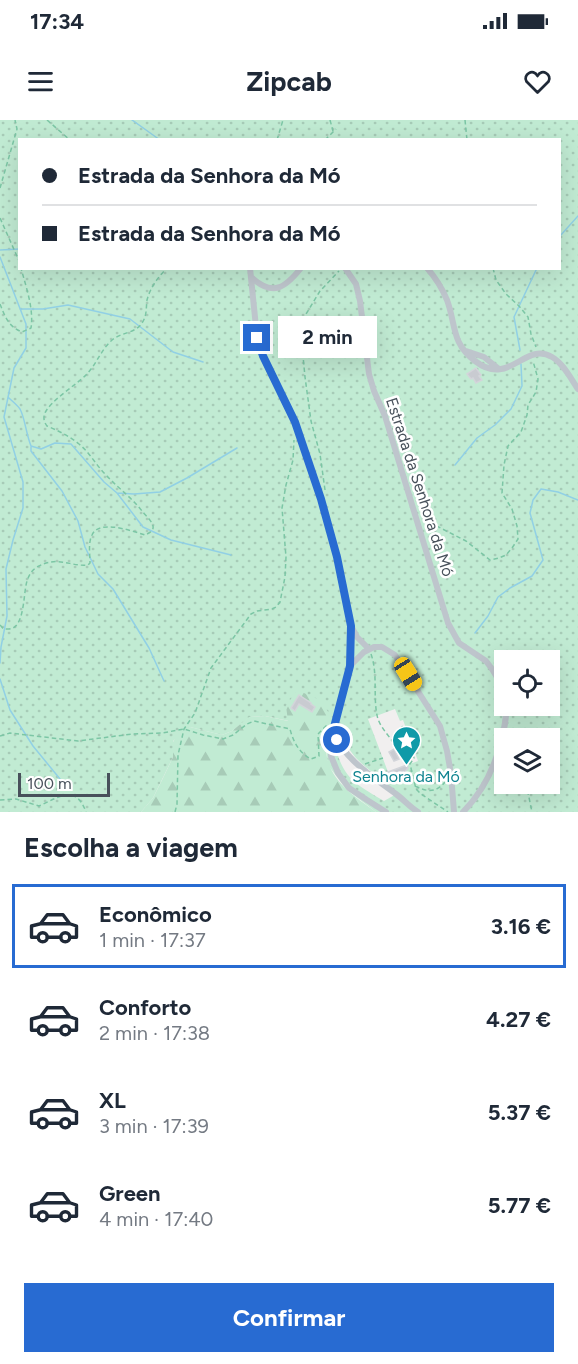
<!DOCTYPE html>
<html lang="pt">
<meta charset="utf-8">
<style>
body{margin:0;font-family:Figtree,sans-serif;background:#f2f2f3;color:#1f2937;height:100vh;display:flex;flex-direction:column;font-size:22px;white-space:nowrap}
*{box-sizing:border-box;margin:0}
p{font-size:20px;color:#747a83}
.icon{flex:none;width:33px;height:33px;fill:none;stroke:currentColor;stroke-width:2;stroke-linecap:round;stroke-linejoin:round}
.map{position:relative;height:692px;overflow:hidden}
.side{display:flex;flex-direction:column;background:#fff;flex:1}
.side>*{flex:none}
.guide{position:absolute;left:18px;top:18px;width:543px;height:132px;border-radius:0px;box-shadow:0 6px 24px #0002;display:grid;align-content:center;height:132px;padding:0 24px;background:#fff}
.fabs{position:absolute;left:494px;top:530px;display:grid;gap:12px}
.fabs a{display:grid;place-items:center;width:66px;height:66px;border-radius:0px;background:#fff;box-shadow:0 6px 24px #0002;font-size:30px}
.scale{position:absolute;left:18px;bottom:15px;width:92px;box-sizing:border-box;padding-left:6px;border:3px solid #48515b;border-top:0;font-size:16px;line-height:21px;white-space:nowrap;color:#48515b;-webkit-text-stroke:4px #fff;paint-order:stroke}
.end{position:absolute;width:27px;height:27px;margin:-14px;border:8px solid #286bd2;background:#fff;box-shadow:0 0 0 3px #fff}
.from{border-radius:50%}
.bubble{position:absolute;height:42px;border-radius:0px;background:#fff;box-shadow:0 6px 24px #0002;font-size:20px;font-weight:700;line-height:42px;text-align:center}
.car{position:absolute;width:18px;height:36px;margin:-18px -9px;border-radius:8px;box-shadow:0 0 4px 2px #0007;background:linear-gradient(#f5c518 24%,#345 0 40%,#f5c518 0 76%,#345 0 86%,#f5c518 0)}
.guide b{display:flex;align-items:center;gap:21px;height:57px;font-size:22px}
.guide b+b{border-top:2px solid #e0e1e3}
.guide i{width:15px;height:15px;background:#1f2937}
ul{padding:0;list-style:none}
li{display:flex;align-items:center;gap:18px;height:84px;margin:0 12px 9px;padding:0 12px;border:3px solid transparent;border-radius:0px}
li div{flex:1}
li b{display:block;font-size:22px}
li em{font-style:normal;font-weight:700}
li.selected{border-color:#286bd2}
li>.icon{width:54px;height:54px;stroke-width:1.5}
h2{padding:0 24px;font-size:27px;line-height:72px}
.button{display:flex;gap:12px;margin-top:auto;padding:12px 24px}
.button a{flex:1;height:69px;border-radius:0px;background:#286bd2;color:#fff;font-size:24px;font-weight:700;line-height:69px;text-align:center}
.status{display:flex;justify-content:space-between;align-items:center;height:42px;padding:0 30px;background:#fff;direction:ltr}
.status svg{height:16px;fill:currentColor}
header{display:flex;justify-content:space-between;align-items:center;height:78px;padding:0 24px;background:#fff;font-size:27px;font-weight:700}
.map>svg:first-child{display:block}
.grass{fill:url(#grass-dots);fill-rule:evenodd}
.forest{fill:url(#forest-firs)}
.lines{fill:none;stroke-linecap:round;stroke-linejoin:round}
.stream{stroke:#91d0e5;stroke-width:1.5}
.building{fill:#c9cbd1;stroke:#d3d5da;stroke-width:1.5}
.path{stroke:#7cc6a5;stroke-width:1.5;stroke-dasharray:4.5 3;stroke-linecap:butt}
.minor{stroke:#bec5cc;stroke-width:6}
.route{stroke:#286bd2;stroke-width:8}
.labels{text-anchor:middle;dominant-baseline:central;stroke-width:5;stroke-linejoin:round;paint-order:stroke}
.street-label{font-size:16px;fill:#48515b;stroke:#fff}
.culture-label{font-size:16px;fill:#0d838f;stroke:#fff}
</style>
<div class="status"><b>17:34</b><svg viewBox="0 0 49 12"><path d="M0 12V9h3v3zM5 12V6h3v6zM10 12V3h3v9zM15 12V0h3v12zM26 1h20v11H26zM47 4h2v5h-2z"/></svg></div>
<header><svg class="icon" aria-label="menu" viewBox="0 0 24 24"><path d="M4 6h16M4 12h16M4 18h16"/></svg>Zipcab<svg class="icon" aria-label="heart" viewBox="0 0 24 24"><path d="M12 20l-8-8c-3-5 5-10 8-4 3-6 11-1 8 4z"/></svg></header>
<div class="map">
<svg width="578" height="692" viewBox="0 0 578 692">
<defs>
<pattern id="grass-dots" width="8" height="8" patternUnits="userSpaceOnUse" patternTransform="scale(1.5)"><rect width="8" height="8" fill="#c1ebd3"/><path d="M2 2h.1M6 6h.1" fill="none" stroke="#a7cbb7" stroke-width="1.8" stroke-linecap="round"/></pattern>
<pattern id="forest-firs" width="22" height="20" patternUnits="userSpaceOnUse" patternTransform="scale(1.5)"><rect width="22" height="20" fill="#c1ebd3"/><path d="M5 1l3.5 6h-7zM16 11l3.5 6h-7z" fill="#a7cbb7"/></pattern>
</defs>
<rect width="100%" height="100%" fill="#f1efef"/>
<path class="grass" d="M0 0H578V692H376L346 669 328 645 326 625 333 599 289 601 265 596 250 597 232 611 222 615 190 607 173 621V637L153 678 141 692H0ZM20 20H560V148H20ZM504 540H549V585H504ZM395 589 400 601 403 600 418 641 388 652 368 599ZM504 618H549V663H504ZM343 621 355 637 362 644 398 673 384 681C356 664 344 660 335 626Z"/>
<path class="forest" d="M297 570 320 580 333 599C331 608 326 618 326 627 326 659 353 675 376 692H141L153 678 163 658 173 637V622L180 610 190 607 222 615 232 611 249 597 265 596 288 601 286 586Z"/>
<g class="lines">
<path class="stream" d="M132 0 160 20
M560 116 578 96
M0 130 20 129
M0 137 26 204V228L14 248 4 297 23 362V388L13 420 6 449 7 496 1 527 0 543
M21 189H43L68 185 130 199 173 232 203 242
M520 230 514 197 537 148
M9 278C12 281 17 285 20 289 25 298 26 314 31 326L41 329 55 323 71 324 104 362 117 373 143 407 171 420 231 435
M31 327V331L62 371 78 401 85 427 98 454 113 469 149 528 164 561
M455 345 477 318 495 305 511 289 522 266 521 244
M117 373 134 374 160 372 187 358 237 328
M475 513 488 496 498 477 510 468 532 456 543 440 530 393 533 380 541 369 558 372 578 380
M0 559 10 590 33 626 60 659"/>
</g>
<path class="building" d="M476 248 481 255 479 256 482 260 476 263 473 258 471 259 467 254Z
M299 575 311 583V584L315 587 312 592 299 584 295 591 291 588Z
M402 623 408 635 403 637 397 625Z
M394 629 399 639 394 641 389 632Z
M407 645 408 648 399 659 388 652Z"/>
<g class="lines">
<path class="path" d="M47 0 70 20
M330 0 333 11
M465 0 467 20
M277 20 283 0
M325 20 336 9
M0 68 17 9 15 0
M0 98 20 143
M493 148 496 160 506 174 519 186 528 197 531 214 536 227
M0 184C5 197 9 207 22 212L31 208C34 189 26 167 21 148
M325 370 320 334 311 301 305 257 300 204 320 171 339 151
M423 399 466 421 490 440 499 438 506 435 512 428 518 419 517 406 512 389 502 373 504 345 508 326 521 312 527 295 528 285 536 272 538 259 533 241
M0 505C3 508 2 509 8 509 25 510 23 474 27 461 29 455 32 450 37 447 58 435 70 447 88 445L90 443C90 434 88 423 92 415 99 399 132 411 145 415 149 413 154 411 153 406 152 401 145 395 142 391 131 377 118 368 106 355 96 345 90 333 79 324 69 316 59 311 47 306 44 302 43 298 45 293 50 281 76 265 86 255 96 245 101 230 111 221 120 212 135 214 142 203 147 196 146 188 147 180 150 168 158 157 167 148
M371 534C378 554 373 575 377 595 379 607 390 616 396 627 401 636 400 639 410 644
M402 606 414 638 410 644 416 669 421 674 448 692
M0 616 10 613 78 621 132 614 162 613 184 609 203 615 223 619 233 615 247 604 254 601 290 609C293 621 299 633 311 639L319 636 318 614 328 604
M365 644 383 638
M526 663 532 692
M415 666C427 672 436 673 445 662
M0 680 16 679 39 686C59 677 76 664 86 692
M175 692 177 684 178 635 184 609 195 593 211 548 251 494 257 491 272 489 276 487 280 482 285 457 286 437 282 388 286 365 293 340 294 320"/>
<path class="minor" d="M250 148 257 217 263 236 295 302 321 379 337 437 351 505 350 546 331 620V636L338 653 349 668 367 680 386 692
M345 148 356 164 360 181 369 254 374 271 385 296 448 503 459 523 486 541 492 549 498 559 504 577
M427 148C435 157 442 168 447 180 456 204 451 223 475 241 510 268 524 221 552 237 563 243 571 259 578 269
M251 157C273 177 285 168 301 148
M466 231 484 237 499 249
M351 506 357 517 369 529
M350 546 364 532 374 527H382L395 535 440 606 447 631 451 654 454 692
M333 612C346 641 372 656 396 674 404 680 410 687 418 692
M463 692C483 672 494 649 501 622 504 610 507 598 506 585"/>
</g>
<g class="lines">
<path class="route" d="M257 218 263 236 295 302 321 379 337 437 351 506 350 546 333 611 337 620"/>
</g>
<defs>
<symbol id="sight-pin" viewBox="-11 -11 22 30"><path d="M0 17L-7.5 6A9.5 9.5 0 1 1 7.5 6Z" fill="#0f9aa8" stroke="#fff"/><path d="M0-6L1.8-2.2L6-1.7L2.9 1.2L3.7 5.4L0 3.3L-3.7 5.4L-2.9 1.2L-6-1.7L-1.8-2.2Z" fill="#fff"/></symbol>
</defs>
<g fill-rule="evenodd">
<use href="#sight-pin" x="390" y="604" width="33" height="45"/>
</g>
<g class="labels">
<g class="street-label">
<text transform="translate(420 367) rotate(72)">Estrada da Senhora da Mó</text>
</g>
<g class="culture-label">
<text x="406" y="656">Senhora da Mó</text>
</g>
</g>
</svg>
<div class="fabs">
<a><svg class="icon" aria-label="locate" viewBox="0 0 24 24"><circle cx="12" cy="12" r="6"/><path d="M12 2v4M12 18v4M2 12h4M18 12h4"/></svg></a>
<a><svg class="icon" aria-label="layers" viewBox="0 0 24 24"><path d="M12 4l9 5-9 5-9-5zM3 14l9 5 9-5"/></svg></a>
</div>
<div class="scale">100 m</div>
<i class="end from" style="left:337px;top:620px"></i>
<i class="end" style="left:257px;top:218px"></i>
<div class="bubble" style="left:278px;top:196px;width:99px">2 min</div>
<i class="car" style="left:408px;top:554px;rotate:148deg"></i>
<div class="guide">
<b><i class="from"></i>Estrada da Senhora da Mó</b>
<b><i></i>Estrada da Senhora da Mó</b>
</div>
</div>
<section class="side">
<h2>Escolha a viagem</h2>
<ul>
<li class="selected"><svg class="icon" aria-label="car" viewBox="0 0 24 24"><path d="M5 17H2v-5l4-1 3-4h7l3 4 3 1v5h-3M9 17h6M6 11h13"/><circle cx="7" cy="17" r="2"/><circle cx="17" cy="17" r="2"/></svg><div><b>Econômico</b><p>1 min · 17:37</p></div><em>3.16 €</em></li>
<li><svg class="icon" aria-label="car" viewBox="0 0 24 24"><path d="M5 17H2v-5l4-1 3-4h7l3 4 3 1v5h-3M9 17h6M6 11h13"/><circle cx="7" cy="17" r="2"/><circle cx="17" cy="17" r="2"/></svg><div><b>Conforto</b><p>2 min · 17:38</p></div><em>4.27 €</em></li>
<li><svg class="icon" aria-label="car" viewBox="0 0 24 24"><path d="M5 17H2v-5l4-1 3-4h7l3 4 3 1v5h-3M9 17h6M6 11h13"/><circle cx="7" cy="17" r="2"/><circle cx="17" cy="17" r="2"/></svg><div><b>XL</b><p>3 min · 17:39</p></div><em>5.37 €</em></li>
<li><svg class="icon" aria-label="car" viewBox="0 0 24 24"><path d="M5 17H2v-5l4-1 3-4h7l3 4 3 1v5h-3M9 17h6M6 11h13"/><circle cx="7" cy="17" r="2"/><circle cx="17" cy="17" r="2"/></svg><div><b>Green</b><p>4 min · 17:40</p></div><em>5.77 €</em></li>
</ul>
<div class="button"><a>Confirmar</a></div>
</section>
